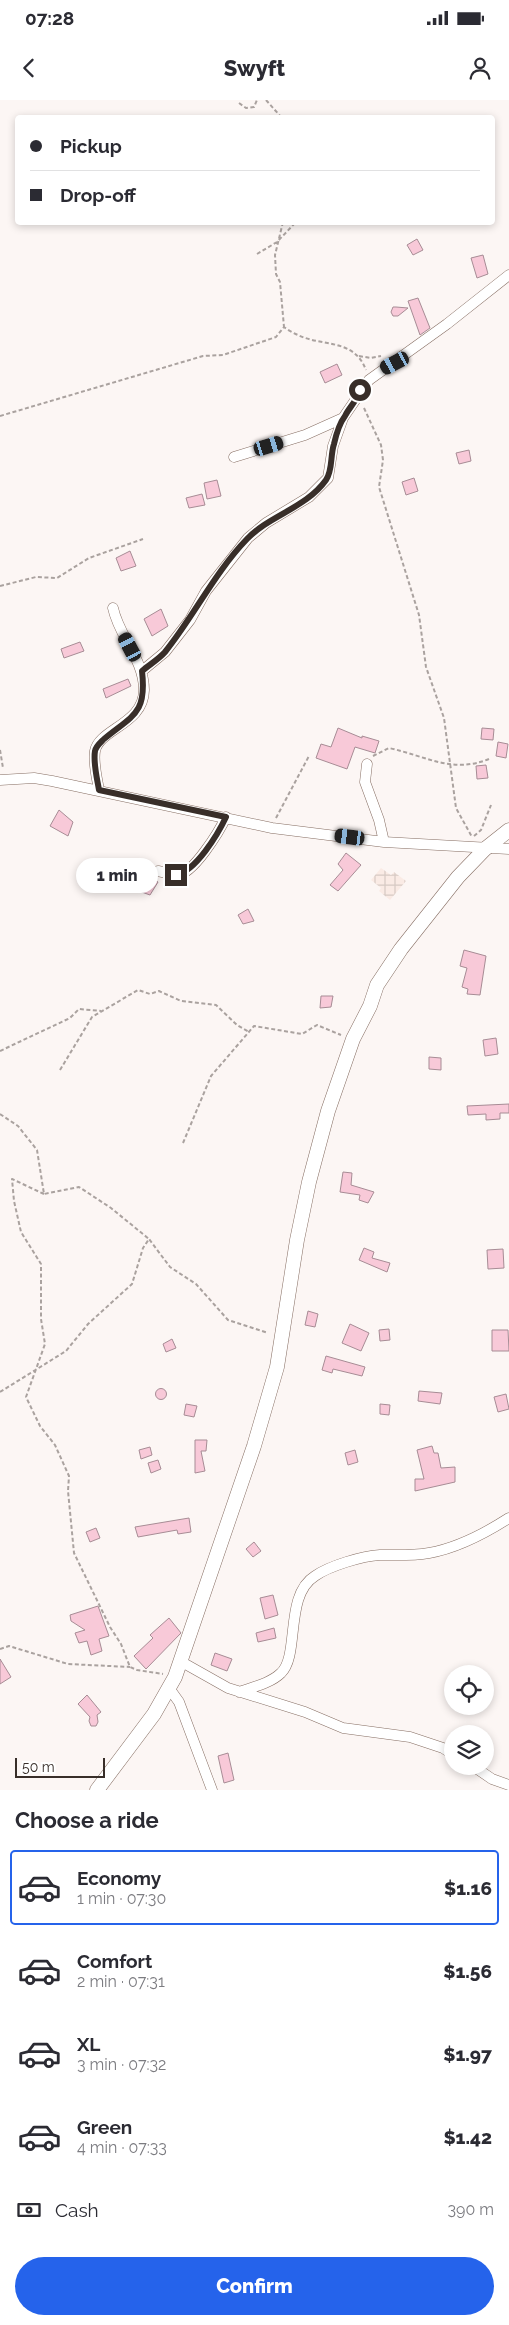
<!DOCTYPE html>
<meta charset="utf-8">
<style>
body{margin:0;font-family:Raleway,sans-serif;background:#f2f2f3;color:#2b2b33;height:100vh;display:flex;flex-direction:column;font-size:19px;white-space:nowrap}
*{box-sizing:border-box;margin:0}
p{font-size:16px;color:#7c7c81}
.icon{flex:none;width:28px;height:28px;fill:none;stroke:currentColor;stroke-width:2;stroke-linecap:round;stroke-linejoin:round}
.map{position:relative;height:1690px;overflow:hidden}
.details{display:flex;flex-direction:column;background:#fff;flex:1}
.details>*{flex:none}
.guide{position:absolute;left:15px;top:15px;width:480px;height:110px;border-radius:5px;box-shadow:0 2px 8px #0003;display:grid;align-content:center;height:110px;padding:0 15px;background:#fff}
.tools{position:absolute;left:444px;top:1565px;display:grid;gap:10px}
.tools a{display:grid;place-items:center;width:50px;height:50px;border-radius:50%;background:#fff;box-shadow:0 2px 8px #0003;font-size:25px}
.scale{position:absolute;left:15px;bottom:12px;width:90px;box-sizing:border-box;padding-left:5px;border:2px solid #382e29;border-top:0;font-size:14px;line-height:18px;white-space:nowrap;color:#382e29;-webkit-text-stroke:4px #fff;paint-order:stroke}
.end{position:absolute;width:22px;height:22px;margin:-11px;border:6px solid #382e29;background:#fff;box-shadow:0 0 0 2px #fff}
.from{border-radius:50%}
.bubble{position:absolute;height:35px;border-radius:18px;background:#fff;box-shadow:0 2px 8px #0003;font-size:16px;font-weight:800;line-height:35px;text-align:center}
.car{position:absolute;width:15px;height:30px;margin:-15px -8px;border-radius:6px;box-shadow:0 0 4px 1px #0007;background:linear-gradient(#222 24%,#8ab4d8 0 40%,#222 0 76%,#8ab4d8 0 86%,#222 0)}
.guide b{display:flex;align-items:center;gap:18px;height:48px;font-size:19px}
.guide b+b{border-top:1px solid #e1e1e2}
.guide i{width:12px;height:12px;background:#2b2b33}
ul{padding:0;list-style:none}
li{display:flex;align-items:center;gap:15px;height:75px;margin:0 10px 8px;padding:0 5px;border:2px solid transparent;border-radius:5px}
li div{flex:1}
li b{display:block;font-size:19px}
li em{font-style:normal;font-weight:800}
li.current{border-color:#2563eb}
li>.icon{width:45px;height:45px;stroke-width:1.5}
h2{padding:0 15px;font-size:22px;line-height:60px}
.pay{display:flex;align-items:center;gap:12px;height:55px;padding:0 15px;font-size:19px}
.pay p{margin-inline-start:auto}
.primary-button{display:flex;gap:10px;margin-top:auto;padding:10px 15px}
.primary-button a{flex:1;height:58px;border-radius:30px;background:#2563eb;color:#fff;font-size:20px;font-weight:800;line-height:58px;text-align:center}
.status{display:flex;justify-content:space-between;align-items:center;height:35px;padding:0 25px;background:#fff;direction:ltr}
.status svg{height:14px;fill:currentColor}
header{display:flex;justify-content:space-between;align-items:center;height:65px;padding:0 15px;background:#fff;font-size:22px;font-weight:800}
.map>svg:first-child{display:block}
.industrial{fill:url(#industrial-grid)}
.building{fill:#f8c9d8;stroke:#a78c95}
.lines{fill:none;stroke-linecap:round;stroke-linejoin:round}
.street-casing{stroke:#866e63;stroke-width:11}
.secondary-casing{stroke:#866e63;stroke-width:15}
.path{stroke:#aaa29f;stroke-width:2;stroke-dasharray:4 2.5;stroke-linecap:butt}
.street{stroke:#fff;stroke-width:10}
.secondary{stroke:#fff;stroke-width:14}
.route{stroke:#382e29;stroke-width:6}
</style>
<div class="status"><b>07:28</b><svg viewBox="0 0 49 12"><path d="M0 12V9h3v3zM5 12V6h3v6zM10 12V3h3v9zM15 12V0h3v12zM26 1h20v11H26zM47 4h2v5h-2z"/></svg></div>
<header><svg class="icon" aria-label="back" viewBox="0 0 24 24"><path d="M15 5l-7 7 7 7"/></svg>Swyft<svg class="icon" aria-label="person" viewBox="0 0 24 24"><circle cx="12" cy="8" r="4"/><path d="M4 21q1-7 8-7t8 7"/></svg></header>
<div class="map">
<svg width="509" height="1690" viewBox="0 0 509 1690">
<defs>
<pattern id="industrial-grid" width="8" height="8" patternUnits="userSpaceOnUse" patternTransform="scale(1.25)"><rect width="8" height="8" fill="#faebe5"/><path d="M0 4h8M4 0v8" fill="none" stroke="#d7cac4"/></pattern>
</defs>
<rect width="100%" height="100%" fill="#fcf6f4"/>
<path class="industrial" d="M381 768 391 775 394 772 406 781 390 800 379 791 381 788 371 780Z"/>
<path class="building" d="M417 139 423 150 413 155 407 145Z
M483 155 488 174 477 178 471 158Z
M418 198 430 228 420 235 408 201Z
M393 207H396L408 208 398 216H393L391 212Z
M337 264 342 275 325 283 320 272Z
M469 350 471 361 459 364 456 353Z
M414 378 418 391 406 395 402 382Z
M217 380 221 396 207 399 204 383Z
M202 394 205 405 189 408 186 398Z
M130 451 136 466 121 471 116 458Z
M161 509 168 526 152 536 144 519Z
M80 542 84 551 64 558 61 549Z
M128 579 131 586 106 598 103 589Z
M338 628 362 638V636L379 641 375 653 355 647 347 669 316 658 321 644 331 647Z
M482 628 494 629 493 640 481 639Z
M498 642 508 644 506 658 496 656Z
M486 665 488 678 477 679 476 666Z
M59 710 73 722 68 736 50 726Z
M346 753 361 765 338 791 330 785 343 770 338 764Z
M144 775 158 782 150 795 139 791Z
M248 809 254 821 243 824 238 815Z
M464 850 486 856 480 895 467 894 468 889 462 887 467 868 460 866Z
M321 896H333L331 907 320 908Z
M496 938 498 954 485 956 483 940Z
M429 957 441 958V970L429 969Z
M509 1004V1013H500V1019L486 1020V1014L468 1015 467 1006Z
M343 1072 352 1073 351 1085 374 1092 368 1103 359 1100 360 1095 340 1092Z
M364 1148 374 1152 372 1158 390 1163 387 1172 359 1160Z
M503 1149 504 1168 488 1169 487 1150Z
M308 1211 318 1214 315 1227 305 1225Z
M350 1224 369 1233 361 1251 342 1243Z
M389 1229 390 1240 380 1241 379 1230Z
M492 1230H508L509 1251H492Z
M172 1239 176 1248 166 1252 163 1244Z
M326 1256 365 1267 362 1276 333 1269 332 1273 322 1270Z
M155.5 1294a5.5 5.5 0 1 1 11 0a5.5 5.5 0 1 1-11 0Z
M419 1291 442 1293 440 1304 418 1301Z
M506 1294 509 1309 498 1312 494 1297Z
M186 1304 197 1306 194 1317 184 1315Z
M380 1304 390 1305 389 1315 380 1314Z
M195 1340H207L206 1351H201L205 1371 195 1373Z
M432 1346 434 1353H438L441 1368 455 1367V1382L415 1391V1379H424L417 1350Z
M150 1347 152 1355 141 1359 139 1350Z
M355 1350 358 1362 348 1365 345 1353Z
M158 1360 161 1369 151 1373 148 1363Z
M189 1418 191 1432 178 1434 177 1430 138 1437 135 1427Z
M96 1428 100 1438 90 1442 86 1432Z
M254 1442 261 1451 253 1457 246 1449Z
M273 1495 278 1515 265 1519 260 1498Z
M98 1506 109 1536 99 1539 102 1551 91 1555 87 1541 79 1543 75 1533 85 1530 71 1521 70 1515Z
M169 1518 181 1533 146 1569 134 1556 153 1538 150 1535Z
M274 1528 276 1538 258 1542 256 1533Z
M215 1553 232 1559 227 1571 211 1565Z
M0 1559 11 1577 0 1584Z
M87 1595 101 1612 97 1615 98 1622 96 1626H91L89 1621 90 1617 78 1604Z
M228 1653 234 1680 224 1683 218 1656Z"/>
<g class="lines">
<defs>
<path id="street" d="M234 357 305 335 343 318
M142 571 165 552 190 520 206 491 248 438 266 423 309 397 328 378 333 346 343 318 369 280 447 224 509 175
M367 664 365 682 379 720 384 742
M0 680 34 678 52 681 272 728 384 742 509 749
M99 690C97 678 93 663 95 651 99 629 144 624 144 590 144 559 119 537 113 508
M158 771C163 772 171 775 177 775 193 775 220 730 226 717
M180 1561 228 1588 305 1612 343 1628 410 1637 443 1648 452 1654
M169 1588 179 1602 212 1690
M239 1592C253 1587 271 1583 281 1573 300 1555 284 1495 315 1476 329 1466 362 1456 380 1455 396 1455 412 1456 429 1453 458 1448 484 1434 509 1418
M473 1666 492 1679 509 1685"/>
<path id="secondary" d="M97 1690 154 1614 175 1577 254 1346 277 1267 297 1140 309 1082 328 1011 353 939 370 906 377 885 401 849 458 777 485 749 509 730"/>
</defs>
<use href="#street" class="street-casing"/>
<use href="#secondary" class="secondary-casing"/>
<path class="path" d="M266 0 282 18
M239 3 246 8 254 7 257 0
M283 122 275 155 276 174 280 182 284 227
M257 154 277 142 296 122
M359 256 371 258 381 256
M364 308 381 345 383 360 379 387 419 515 426 567 444 618 456 708 472 737
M0 316 203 256 223 255 276 237 284 227C288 230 293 233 298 235 322 247 354 238 366 270
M0 486 36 477 57 478 89 458 143 439
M0 650 3 668
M373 656 389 648C426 656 452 674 489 659
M276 718 309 656
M474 736 481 730 491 705
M0 951 70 918 79 909 101 911
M60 970 92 917 138 890 150 894 159 891 181 901 216 905 237 925 249 932
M0 1014 18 1026 37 1050 44 1094 79 1087 111 1108 149 1139
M183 1043 211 976 254 926 302 934 317 925 341 935
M44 1094 12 1079 14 1101 21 1132 41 1164V1219L45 1244 26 1297 40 1326 55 1345 69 1376 68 1391 74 1453 110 1527 121 1544 130 1567 137 1570 163 1574
M0 1292 66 1251 88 1224 132 1184 143 1148 149 1139 170 1167 196 1184 228 1220 268 1233
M0 1549 9 1546 68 1564 130 1567"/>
<use href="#street" class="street"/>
<use href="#secondary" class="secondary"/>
</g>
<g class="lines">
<path class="route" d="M176 775C196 771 218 734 226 717L99 690C97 678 93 663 95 651 96 646 100 643 104 639 133 615 147 614 142 571 149 565 159 559 165 552 194 516 215 472 247 439 270 415 306 408 326 380 333 370 330 356 334 344 336 335 339 324 345 316 350 306 357 301 360 290"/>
</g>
</svg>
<div class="tools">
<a><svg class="icon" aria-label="locate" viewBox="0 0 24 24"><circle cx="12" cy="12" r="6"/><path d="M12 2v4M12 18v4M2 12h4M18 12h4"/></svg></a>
<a><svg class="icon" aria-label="layers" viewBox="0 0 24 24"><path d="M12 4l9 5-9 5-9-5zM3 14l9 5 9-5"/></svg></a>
</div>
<div class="scale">50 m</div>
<i class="end from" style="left:360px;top:290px"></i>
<i class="end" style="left:176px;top:775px"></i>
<div class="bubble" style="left:76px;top:758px;width:82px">1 min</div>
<i class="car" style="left:395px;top:263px;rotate:242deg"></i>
<i class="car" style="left:269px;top:346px;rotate:73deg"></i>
<i class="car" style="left:130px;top:547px;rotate:332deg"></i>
<i class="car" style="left:350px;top:737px;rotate:277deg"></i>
<div class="guide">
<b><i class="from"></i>Pickup</b>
<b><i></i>Drop-off</b>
</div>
</div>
<section class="details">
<h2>Choose a ride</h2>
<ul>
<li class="current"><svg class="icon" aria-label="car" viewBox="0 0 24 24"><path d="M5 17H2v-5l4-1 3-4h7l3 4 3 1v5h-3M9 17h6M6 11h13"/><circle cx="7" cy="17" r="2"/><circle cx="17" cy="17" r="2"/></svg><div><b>Economy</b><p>1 min · 07:30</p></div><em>$1.16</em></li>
<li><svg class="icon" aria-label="car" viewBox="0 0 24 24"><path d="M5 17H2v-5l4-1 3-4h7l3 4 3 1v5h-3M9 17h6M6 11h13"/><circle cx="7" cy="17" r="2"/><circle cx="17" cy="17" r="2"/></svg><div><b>Comfort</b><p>2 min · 07:31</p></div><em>$1.56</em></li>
<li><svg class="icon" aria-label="car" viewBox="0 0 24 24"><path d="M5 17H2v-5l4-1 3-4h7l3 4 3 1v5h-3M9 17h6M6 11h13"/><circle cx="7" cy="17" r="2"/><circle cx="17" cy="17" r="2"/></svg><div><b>XL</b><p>3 min · 07:32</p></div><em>$1.97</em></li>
<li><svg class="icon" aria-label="car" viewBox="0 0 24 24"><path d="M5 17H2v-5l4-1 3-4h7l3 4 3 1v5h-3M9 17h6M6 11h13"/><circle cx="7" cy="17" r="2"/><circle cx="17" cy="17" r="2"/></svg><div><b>Green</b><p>4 min · 07:33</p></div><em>$1.42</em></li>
</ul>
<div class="pay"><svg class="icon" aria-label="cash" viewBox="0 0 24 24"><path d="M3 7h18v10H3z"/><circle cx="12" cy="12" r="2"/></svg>Cash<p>390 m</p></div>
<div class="primary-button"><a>Confirm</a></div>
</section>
